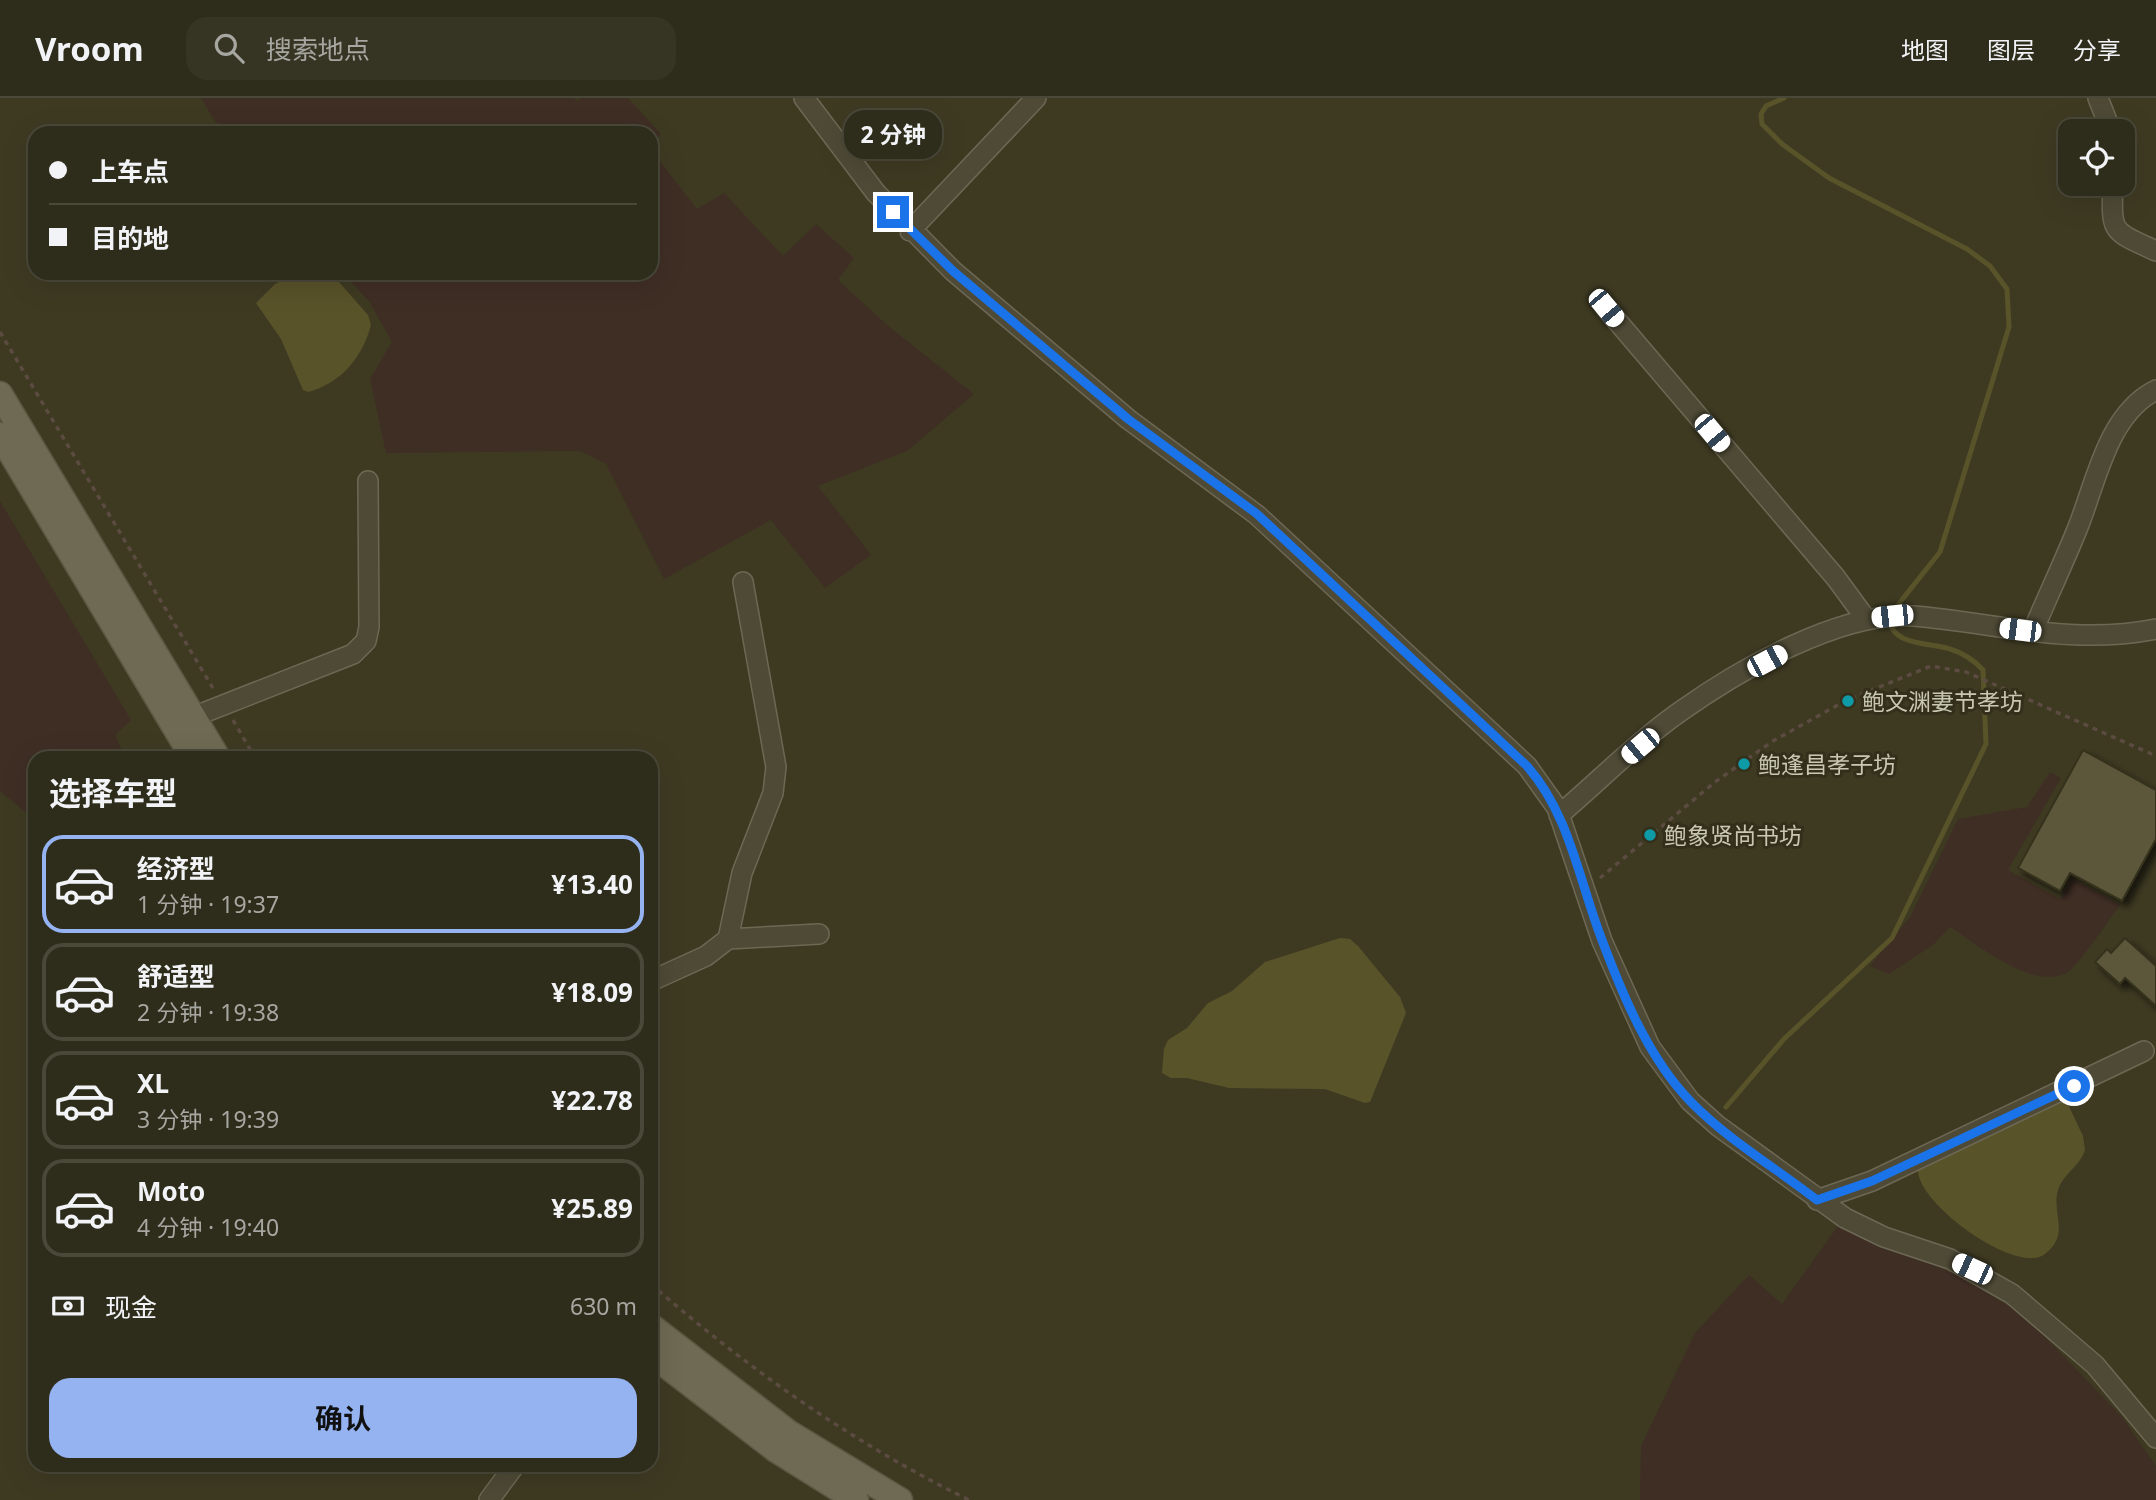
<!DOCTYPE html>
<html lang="zh">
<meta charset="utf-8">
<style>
body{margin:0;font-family:"Noto Sans","Noto Sans SC",sans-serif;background:#363423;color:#f1f3f6;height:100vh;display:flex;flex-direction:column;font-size:26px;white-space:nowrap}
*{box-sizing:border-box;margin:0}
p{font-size:23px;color:#a7a7a2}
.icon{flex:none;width:38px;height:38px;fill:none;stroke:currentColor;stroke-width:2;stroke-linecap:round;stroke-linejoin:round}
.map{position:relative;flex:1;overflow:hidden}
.sheet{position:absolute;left:28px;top:653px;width:630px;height:721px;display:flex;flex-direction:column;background:#2e2c1a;border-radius:21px;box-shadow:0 7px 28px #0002,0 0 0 2px #494839}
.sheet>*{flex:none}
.hud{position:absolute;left:28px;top:28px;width:630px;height:154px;border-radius:21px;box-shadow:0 7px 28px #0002,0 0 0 2px #494839;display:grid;align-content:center;height:154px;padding:0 21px;background:#2e2c1a}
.tools{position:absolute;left:2058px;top:21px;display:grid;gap:14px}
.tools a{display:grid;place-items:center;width:77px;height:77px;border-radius:14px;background:#2e2c1a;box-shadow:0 7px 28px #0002,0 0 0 2px #494839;font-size:35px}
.end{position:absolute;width:32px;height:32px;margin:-16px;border:9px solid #1a73e8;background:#fff;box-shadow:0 0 0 4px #fff}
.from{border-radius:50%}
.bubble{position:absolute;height:49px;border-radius:21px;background:#2e2c1a;box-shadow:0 7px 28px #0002,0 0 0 2px #494839;font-size:23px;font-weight:700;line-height:49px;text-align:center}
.car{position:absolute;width:21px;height:42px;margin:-21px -10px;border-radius:9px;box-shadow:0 0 5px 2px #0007;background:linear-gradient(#fff 24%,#345 0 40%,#fff 0 76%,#345 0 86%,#fff 0)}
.hud b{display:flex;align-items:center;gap:24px;height:66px;font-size:26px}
.hud b+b{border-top:2px solid #494839}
.hud i{width:18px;height:18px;background:#f1f3f6}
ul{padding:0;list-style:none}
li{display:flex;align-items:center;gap:21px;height:98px;margin:0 14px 10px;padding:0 7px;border:4px solid #494839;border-radius:21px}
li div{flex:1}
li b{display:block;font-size:26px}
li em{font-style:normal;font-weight:700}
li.current{border-color:#95b2f1}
li>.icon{width:63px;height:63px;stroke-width:1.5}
h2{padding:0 21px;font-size:32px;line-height:84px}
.pay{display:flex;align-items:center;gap:18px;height:77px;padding:0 21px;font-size:26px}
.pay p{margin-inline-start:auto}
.button{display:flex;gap:14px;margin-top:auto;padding:14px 21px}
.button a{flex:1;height:80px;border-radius:21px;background:#95b2f1;color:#111;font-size:28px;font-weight:700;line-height:80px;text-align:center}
header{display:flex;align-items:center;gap:42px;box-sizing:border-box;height:98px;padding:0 35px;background:#2e2c1a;border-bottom:2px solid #494839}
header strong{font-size:33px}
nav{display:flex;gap:38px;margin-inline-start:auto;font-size:24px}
.search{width:490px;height:63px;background:#363423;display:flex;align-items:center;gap:18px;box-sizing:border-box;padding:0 24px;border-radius:21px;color:#a7a7a2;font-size:26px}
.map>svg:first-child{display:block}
.green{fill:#3f2e24}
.water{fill:#59532a}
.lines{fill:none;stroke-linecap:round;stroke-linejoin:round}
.stream{stroke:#59532a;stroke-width:5}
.building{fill:#5b573b;stroke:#35311d;stroke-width:2;filter:url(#shadow)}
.minor-casing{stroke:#6c6854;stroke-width:22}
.major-casing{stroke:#5a5742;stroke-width:27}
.path{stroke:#5c4b41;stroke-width:3.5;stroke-dasharray:5 5;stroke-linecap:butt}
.minor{stroke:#4e4a36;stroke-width:19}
.major{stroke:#6e6a53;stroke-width:24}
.route{stroke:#1a73e8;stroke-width:9}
.culture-dot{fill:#0f9aa8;stroke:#332f1b;stroke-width:2.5}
.labels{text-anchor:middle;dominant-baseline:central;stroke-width:6;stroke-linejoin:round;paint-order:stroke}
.poi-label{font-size:23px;fill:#c9c7b1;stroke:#332f1b;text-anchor:start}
</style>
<header>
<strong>Vroom</strong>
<div class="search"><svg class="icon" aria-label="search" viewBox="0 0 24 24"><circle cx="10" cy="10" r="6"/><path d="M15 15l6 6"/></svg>搜索地点</div>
<nav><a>地图</a><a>图层</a><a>分享</a></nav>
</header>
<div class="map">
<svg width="2156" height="1402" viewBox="0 0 2156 1402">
<defs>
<filter id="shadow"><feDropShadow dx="5.5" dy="5.5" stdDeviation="3.5" flood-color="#0009"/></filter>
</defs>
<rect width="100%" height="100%" fill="#3e3a22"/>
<path class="green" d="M201 0H574L577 3 581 0H628L661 36 651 44V35H228L214 22Z
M651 52 697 111 724 95 783 158 816 126 854 160 838 182 887 227 974 296 907 353 818 388 871 457 825 490 771 422 664 481 606 366 580 353 386 355 370 281 392 244 369 203 343 175H651Z
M0 403 131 622 115 637 125 660H35V722L0 693Z
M2050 674 2061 680 2008 772 2060 801 2072 780 2120 807C2110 820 2078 869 2066 875 2033 893 1977 846 1950 829L1933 847 1889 876 1870 868 1910 819 1958 721 2027 709Z
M1838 1128 1959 1177 2026 1219 2122 1319 2156 1368V1402H1640L1641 1348 1695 1235 1749 1177 1782 1206Z"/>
<path class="water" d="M297 175H331L368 217 371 227C362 260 341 285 308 294L303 292 281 241 256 205 275 186Z
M1340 840 1350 841 1358 848 1400 899 1406 915 1370 1004 1365 1005 1325 991 1229 990 1187 980H1171L1162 975 1164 951 1168 942 1187 930 1208 905 1232 893 1265 864Z
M2065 1000 2083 1038 2085 1052C2080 1068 2063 1076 2058 1092 2051 1116 2071 1136 2045 1156 2016 1178 1917 1105 1918 1072Z"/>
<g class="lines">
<path class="stream" d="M1784 0 1766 8 1761 16 1762 26 1782 46 1829 80 1967 151 1990 168 2007 191 2009 229 1940 454 1893 513
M1726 1009 1784 941 1892 840 1986 646 1983 572C1974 562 1963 555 1950 551 1929 544 1893 549 1889 521"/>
</g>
<path class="building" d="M2083 652 2156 692V741L2122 803 2070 775 2060 793 2018 770Z
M2125 840 2156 868V908L2125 880 2120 886 2095 864 2107 851 2111 855Z"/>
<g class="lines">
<defs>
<path id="minor" d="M804 0 876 95 953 173 1128 321 1257 417 1527 668 1557 710 1602 843 1650 949 1690 1003 1718 1028 1845 1120 1884 1139 1950 1161 2012 1196 2095 1267 2156 1340
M2098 0 2111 33
M2113 86C2111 136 2111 132 2156 153
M910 133 1036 0
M1606 210 1836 480 1866 521
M2033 533C2047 500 2062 468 2076 434 2096 387 2106 317 2156 292
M193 619 353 556 366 543 369 529 368 383
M1559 717C1599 683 1638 643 1681 613 1739 572 1840 513 1913 518 1998 525 2071 548 2156 531
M728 841 742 775 773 695 776 669 743 484
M651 883 706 858 728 841 819 836
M1817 1102 1872 1083 2144 953
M489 1402 515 1367"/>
<path id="major" d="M0 296 218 660
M0 337 193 660
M651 1228 788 1334 900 1402
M651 1256 776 1352 856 1402"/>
</defs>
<use href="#minor" class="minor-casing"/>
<use href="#major" class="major-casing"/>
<path class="path" d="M0 234 214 592
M233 622 255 660
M1600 780 1715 684 1773 643 1845 603 1931 568 1966 574 2156 658
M651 1186C748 1271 853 1345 969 1402"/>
<use href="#minor" class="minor"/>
<use href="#major" class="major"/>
</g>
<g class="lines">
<path class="route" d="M893 114 953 173 1128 321 1257 416 1527 668C1570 717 1579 783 1602 842 1623 898 1649 961 1691 1004 1728 1042 1776 1070 1817 1102L1872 1083 2074 988"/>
</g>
<g class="culture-dot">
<circle cx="1848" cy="603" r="7"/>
<circle cx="1744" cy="666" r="7"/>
<circle cx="1650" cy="737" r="7"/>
</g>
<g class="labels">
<g class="poi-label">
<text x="1862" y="603">鲍文渊妻节孝坊</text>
<text x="1758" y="666">鲍逢昌孝子坊</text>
<text x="1664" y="737">鲍象贤尚书坊</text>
</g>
</g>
</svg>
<div class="tools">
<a><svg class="icon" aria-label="locate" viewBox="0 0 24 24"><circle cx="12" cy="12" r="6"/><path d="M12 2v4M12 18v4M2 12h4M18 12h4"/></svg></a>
</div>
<i class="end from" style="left:2074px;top:988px"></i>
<i class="end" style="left:893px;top:114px"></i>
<div class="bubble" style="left:844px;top:12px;width:98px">2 分钟</div>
<i class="car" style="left:1606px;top:210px;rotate:140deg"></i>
<i class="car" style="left:1712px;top:335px;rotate:140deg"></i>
<i class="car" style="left:1892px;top:518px;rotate:264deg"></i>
<i class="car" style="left:2020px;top:532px;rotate:277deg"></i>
<i class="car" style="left:1767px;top:563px;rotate:62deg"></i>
<i class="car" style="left:1640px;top:648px;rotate:230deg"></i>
<i class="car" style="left:1972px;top:1171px;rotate:295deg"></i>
<div class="hud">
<b><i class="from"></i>上车点</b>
<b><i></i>目的地</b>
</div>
<section class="sheet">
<h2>选择车型</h2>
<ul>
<li class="current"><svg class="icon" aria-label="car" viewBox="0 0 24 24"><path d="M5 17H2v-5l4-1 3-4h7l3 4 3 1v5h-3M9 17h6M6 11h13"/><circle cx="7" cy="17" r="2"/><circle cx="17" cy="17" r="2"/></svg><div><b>经济型</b><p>1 分钟 · 19:37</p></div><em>¥13.40</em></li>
<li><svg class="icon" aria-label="car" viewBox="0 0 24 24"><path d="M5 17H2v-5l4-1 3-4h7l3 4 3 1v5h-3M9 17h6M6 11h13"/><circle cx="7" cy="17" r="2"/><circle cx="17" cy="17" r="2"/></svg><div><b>舒适型</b><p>2 分钟 · 19:38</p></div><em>¥18.09</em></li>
<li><svg class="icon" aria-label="car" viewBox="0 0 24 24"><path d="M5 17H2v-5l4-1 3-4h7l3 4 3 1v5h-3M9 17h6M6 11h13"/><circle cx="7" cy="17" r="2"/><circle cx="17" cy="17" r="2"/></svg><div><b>XL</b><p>3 分钟 · 19:39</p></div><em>¥22.78</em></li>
<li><svg class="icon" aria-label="car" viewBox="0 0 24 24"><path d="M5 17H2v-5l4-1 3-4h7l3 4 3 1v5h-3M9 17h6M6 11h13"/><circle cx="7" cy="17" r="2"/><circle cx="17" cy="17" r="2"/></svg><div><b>Moto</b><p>4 分钟 · 19:40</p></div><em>¥25.89</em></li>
</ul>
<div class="pay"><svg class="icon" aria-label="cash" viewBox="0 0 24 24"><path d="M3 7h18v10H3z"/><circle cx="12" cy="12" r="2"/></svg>现金<p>630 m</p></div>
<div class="button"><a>确认</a></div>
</section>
</div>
